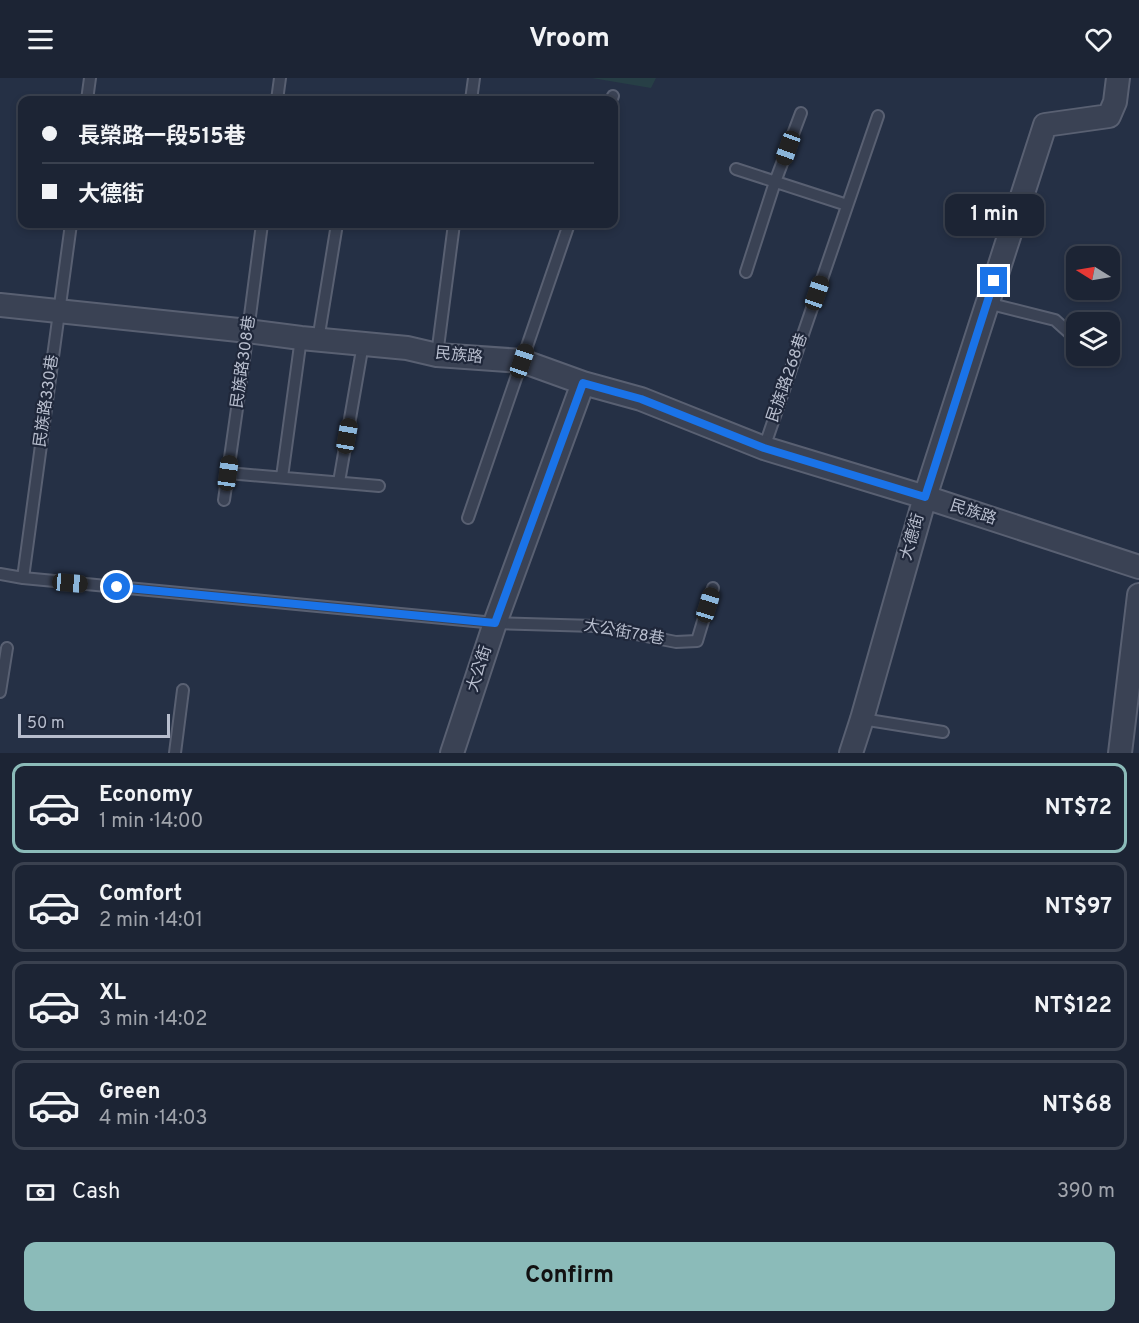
<!DOCTYPE html>
<meta charset="utf-8">
<style>
body{margin:0;font-family:Overpass,"Noto Sans TC",sans-serif;background:#293040;color:#f1f3f6;height:100vh;display:flex;flex-direction:column;font-size:22px;white-space:nowrap}
*{box-sizing:border-box;margin:0}
p{font-size:20px;color:#a0a4ac}
.icon{flex:none;width:33px;height:33px;fill:none;stroke:currentColor;stroke-width:2;stroke-linecap:round;stroke-linejoin:round}
.map{position:relative;height:675px;overflow:hidden}
.drawer{display:flex;flex-direction:column;background:#1c2434;flex:1}
.drawer>*{flex:none}
.top-card{position:absolute;left:18px;top:18px;width:600px;height:132px;border-radius:12px;box-shadow:0 3px 9px #0003,0 0 0 2px #3a414f;display:grid;align-content:center;height:132px;padding:0 24px;background:#1c2434}
.needle{width:39px;rotate:281deg}
.controls{position:absolute;left:1066px;top:168px;display:grid;gap:12px}
.controls a{display:grid;place-items:center;width:54px;height:54px;border-radius:12px;background:#1c2434;box-shadow:0 3px 9px #0003,0 0 0 2px #3a414f;font-size:30px}
.scale{position:absolute;left:18px;bottom:15px;width:152px;box-sizing:border-box;padding-left:6px;border:3px solid #b8bece;border-top:0;font-size:16px;line-height:21px;white-space:nowrap;color:#b8bece;-webkit-text-stroke:4px #1f273a;paint-order:stroke}
.end{position:absolute;width:27px;height:27px;margin:-14px;border:8px solid #1a73e8;background:#fff;box-shadow:0 0 0 3px #fff}
.from{border-radius:50%}
.bubble{position:absolute;height:42px;border-radius:12px;background:#1c2434;box-shadow:0 3px 9px #0003,0 0 0 2px #3a414f;font-size:20px;font-weight:700;line-height:42px;text-align:center}
.car{position:absolute;width:18px;height:36px;margin:-18px -9px;border-radius:8px;box-shadow:0 0 4px 2px #0007;background:linear-gradient(#222 24%,#8ab4d8 0 40%,#222 0 76%,#8ab4d8 0 86%,#222 0)}
.top-card b{display:flex;align-items:center;gap:21px;height:57px;font-size:22px}
.top-card b+b{border-top:2px solid #3a414f}
.top-card i{width:15px;height:15px;background:#f1f3f6}
ul{padding:10px 0 0;list-style:none}
li{display:flex;align-items:center;gap:18px;height:90px;margin:0 12px 9px;padding:0 12px;border:3px solid #3a414f;border-radius:12px}
li div{flex:1}
li b{display:block;font-size:22px}
li em{font-style:normal;font-weight:700}
li.active{border-color:#8bbbb9}
li>.icon{width:54px;height:54px;stroke-width:1.5}
.pay{display:flex;align-items:center;gap:15px;height:66px;padding:0 24px;font-size:22px}
.pay p{margin-inline-start:auto}
.button{display:flex;gap:12px;margin-top:auto;padding:12px 24px}
.button a{flex:1;height:69px;border-radius:12px;background:#8bbbb9;color:#111;font-size:24px;font-weight:700;line-height:69px;text-align:center}
header{display:flex;justify-content:space-between;align-items:center;height:78px;padding:0 24px;background:#1c2434;font-size:27px;font-weight:700}
.map>svg:first-child{display:block}
.green{fill:#273f46}
.lines{fill:none;stroke-linecap:round;stroke-linejoin:round}
.service-casing{stroke:#596072;stroke-width:14}
.minor-casing{stroke:#596072;stroke-width:26}
.service{stroke:#3a4254;stroke-width:10}
.minor{stroke:#3a4254;stroke-width:22}
.route{stroke:#1a73e8;stroke-width:8}
.labels{text-anchor:middle;dominant-baseline:central;stroke-width:4.5;stroke-linejoin:round;paint-order:stroke}
.street-label{font-size:16px;fill:#b8bece;stroke:#1f273a}
</style>
<header><svg class="icon" aria-label="menu" viewBox="0 0 24 24"><path d="M4 6h16M4 12h16M4 18h16"/></svg>Vroom<svg class="icon" aria-label="heart" viewBox="0 0 24 24"><path d="M12 20l-8-8c-3-5 5-10 8-4 3-6 11-1 8 4z"/></svg></header>
<div class="map">
<svg width="1139" height="675" viewBox="0 0 1139 675">
<rect width="100%" height="100%" fill="#253045"/>
<path class="green" d="M592 0H656L651 10Z"/>
<g class="lines">
<defs>
<path id="service" d="M87 22 90 0
M277 22 280 0
M471 22 474 0
M611 22 613 18
M736 91 847 127
M746 194 775 104 801 35
M987 225 1055 242 1074 259H1077
M318 262 337 146
M1110 265H1115
M437 277 454 146
M764 370 878 38
M228 395 379 408
M282 399 301 260
M339 404 363 266
M224 422 248 253 262 146
M468 440 569 146
M0 496 23 500 495 545 595 548 676 564 697 563 713 510
M23 500 71 146
M0 614 7 570
M862 641 943 654
M175 675 183 612"/>
<path id="minor" d="M0 227 248 253 301 260 407 270 437 277 522 283 583 305 641 321 764 370 925 419 1139 489
M452 675 495 545 583 305
M851 675 862 641 925 419 1045 47 1109 38 1115 24 1118 0
M1120 675 1139 517"/>
</defs>
<use href="#service" class="service-casing"/>
<use href="#minor" class="minor-casing"/>
<use href="#service" class="service"/>
<use href="#minor" class="minor"/>
</g>
<g class="lines">
<path class="route" d="M117 509 495 545 583 305 641 321 764 370 925 419 994 203"/>
</g>
<g class="labels">
<g class="street-label">
<text transform="translate(459 278) rotate(6)">民族路</text>
<text transform="translate(244 284) rotate(-82)">民族路308巷</text>
<text transform="translate(788 300) rotate(-71)">民族路268巷</text>
<text transform="translate(47 323) rotate(-82)">民族路330巷</text>
<text transform="translate(973 435) rotate(18)">民族路</text>
<text transform="translate(913 459) rotate(-74)">大德街</text>
<text transform="translate(624 555) rotate(10)">大公街78巷</text>
<text transform="translate(480 591) rotate(-72)">大公街</text>
</g>
</g>
</svg>
<div class="controls">
<a><svg class="needle" viewBox="-14 -14 28 28"><path d="M0-13l5 13h-10z" fill="#e53935"/><path d="M0 13l5-13h-10z" fill="#a0a4ac"/></svg></a>
<a><svg class="icon" aria-label="layers" viewBox="0 0 24 24"><path d="M12 4l9 5-9 5-9-5zM3 14l9 5 9-5"/></svg></a>
</div>
<div class="scale">50 m</div>
<i class="end from" style="left:117px;top:509px"></i>
<i class="end" style="left:994px;top:203px"></i>
<div class="bubble" style="left:945px;top:116px;width:99px">1 min</div>
<i class="car" style="left:788px;top:70px;rotate:200deg"></i>
<i class="car" style="left:817px;top:215px;rotate:19deg"></i>
<i class="car" style="left:522px;top:283px;rotate:19deg"></i>
<i class="car" style="left:347px;top:358px;rotate:10deg"></i>
<i class="car" style="left:228px;top:395px;rotate:8deg"></i>
<i class="car" style="left:70px;top:505px;rotate:95deg"></i>
<i class="car" style="left:708px;top:527px;rotate:17deg"></i>
<div class="top-card">
<b><i class="from"></i>長榮路一段515巷</b>
<b><i></i>大德街</b>
</div>
</div>
<section class="drawer">
<ul>
<li class="active"><svg class="icon" aria-label="car" viewBox="0 0 24 24"><path d="M5 17H2v-5l4-1 3-4h7l3 4 3 1v5h-3M9 17h6M6 11h13"/><circle cx="7" cy="17" r="2"/><circle cx="17" cy="17" r="2"/></svg><div><b>Economy</b><p>1 min · 14:00</p></div><em>NT$72</em></li>
<li><svg class="icon" aria-label="car" viewBox="0 0 24 24"><path d="M5 17H2v-5l4-1 3-4h7l3 4 3 1v5h-3M9 17h6M6 11h13"/><circle cx="7" cy="17" r="2"/><circle cx="17" cy="17" r="2"/></svg><div><b>Comfort</b><p>2 min · 14:01</p></div><em>NT$97</em></li>
<li><svg class="icon" aria-label="car" viewBox="0 0 24 24"><path d="M5 17H2v-5l4-1 3-4h7l3 4 3 1v5h-3M9 17h6M6 11h13"/><circle cx="7" cy="17" r="2"/><circle cx="17" cy="17" r="2"/></svg><div><b>XL</b><p>3 min · 14:02</p></div><em>NT$122</em></li>
<li><svg class="icon" aria-label="car" viewBox="0 0 24 24"><path d="M5 17H2v-5l4-1 3-4h7l3 4 3 1v5h-3M9 17h6M6 11h13"/><circle cx="7" cy="17" r="2"/><circle cx="17" cy="17" r="2"/></svg><div><b>Green</b><p>4 min · 14:03</p></div><em>NT$68</em></li>
</ul>
<div class="pay"><svg class="icon" aria-label="cash" viewBox="0 0 24 24"><path d="M3 7h18v10H3z"/><circle cx="12" cy="12" r="2"/></svg>Cash<p>390 m</p></div>
<div class="button"><a>Confirm</a></div>
</section>
